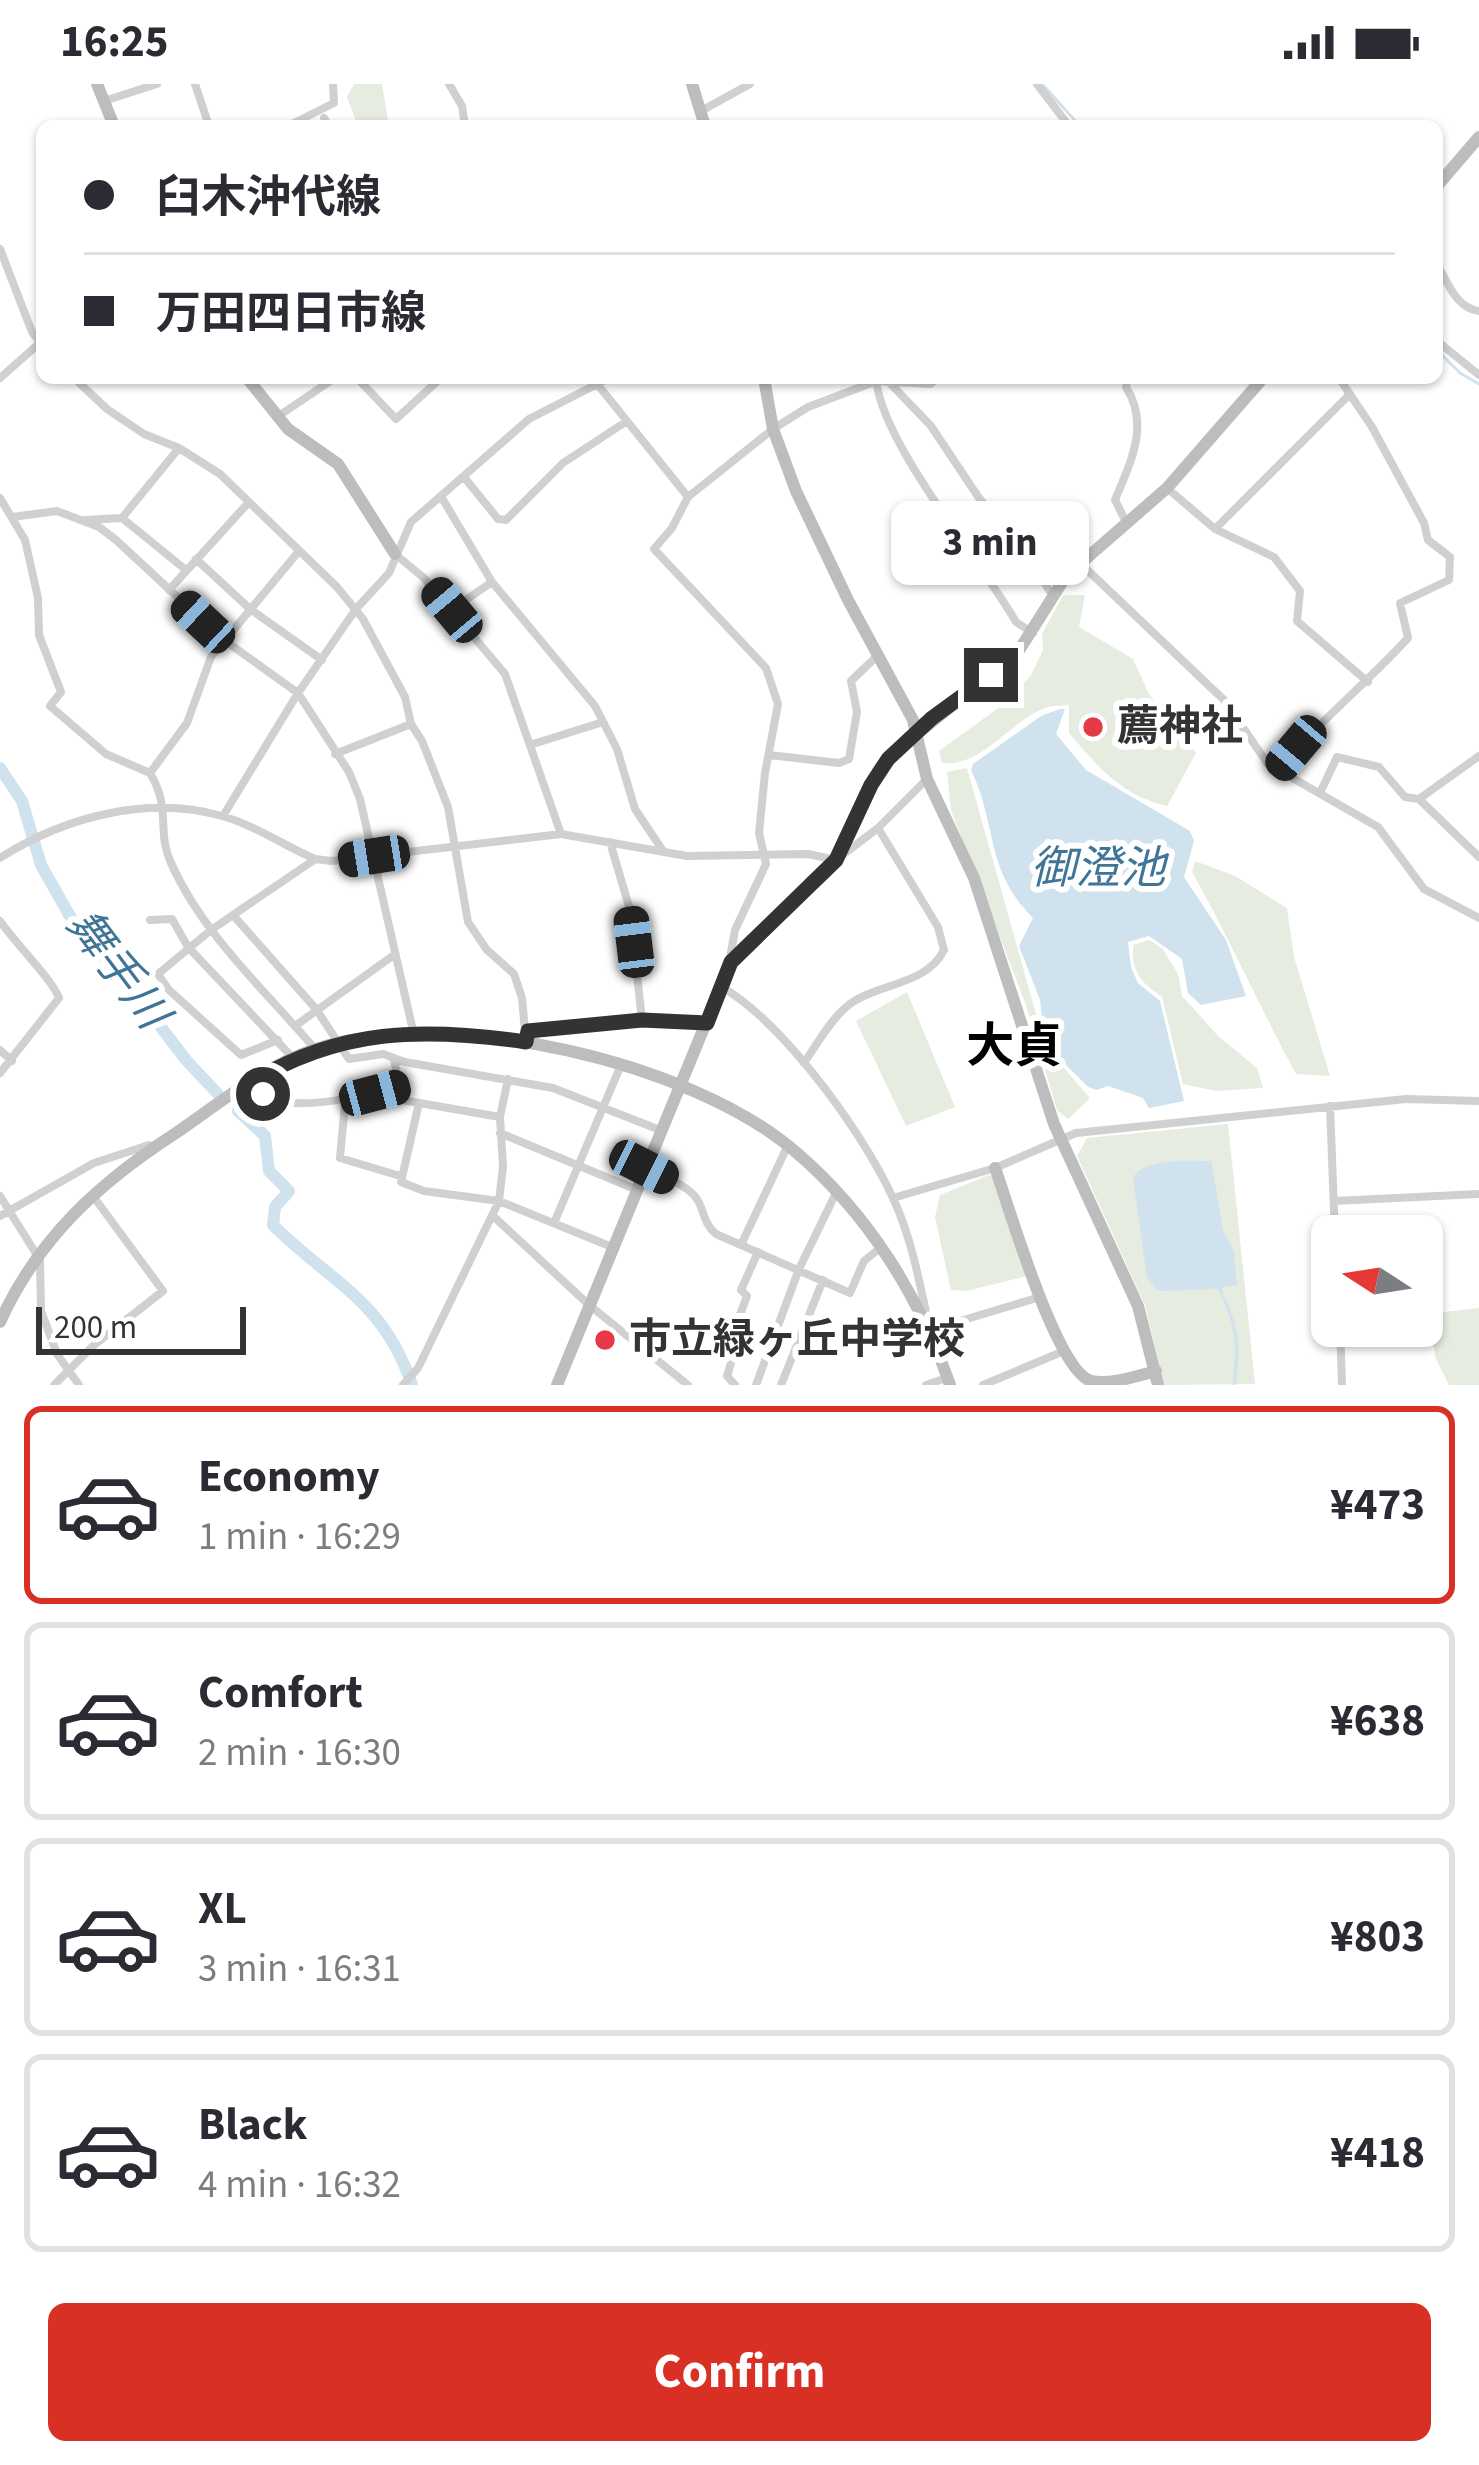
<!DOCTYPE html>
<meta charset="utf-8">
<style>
body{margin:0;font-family:"Source Sans 3","Noto Sans JP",sans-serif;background:#f7f7f7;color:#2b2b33;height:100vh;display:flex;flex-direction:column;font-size:45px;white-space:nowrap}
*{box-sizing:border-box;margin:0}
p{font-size:39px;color:#7c7c81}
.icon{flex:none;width:66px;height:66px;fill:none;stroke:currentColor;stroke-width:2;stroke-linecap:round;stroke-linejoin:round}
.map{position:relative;height:1301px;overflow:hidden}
.sheet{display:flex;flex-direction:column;background:#fff;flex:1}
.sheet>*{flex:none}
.banner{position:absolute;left:36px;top:36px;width:1407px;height:264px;border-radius:18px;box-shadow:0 3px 9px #0004;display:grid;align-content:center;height:264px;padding:0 48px;background:#fff}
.needle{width:78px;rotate:282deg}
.controls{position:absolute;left:1311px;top:1131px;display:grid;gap:24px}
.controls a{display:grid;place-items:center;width:132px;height:132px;border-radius:18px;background:#fff;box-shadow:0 3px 9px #0004;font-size:60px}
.scale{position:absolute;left:36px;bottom:30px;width:210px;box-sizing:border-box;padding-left:12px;border:6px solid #333;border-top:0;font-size:33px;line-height:42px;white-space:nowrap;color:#333;-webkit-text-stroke:9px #fff;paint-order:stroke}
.end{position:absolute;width:54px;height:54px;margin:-27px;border:15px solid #333;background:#fff;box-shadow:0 0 0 6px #fff}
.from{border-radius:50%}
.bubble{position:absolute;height:84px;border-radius:18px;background:#fff;box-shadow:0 3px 9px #0004;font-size:39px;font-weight:700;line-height:84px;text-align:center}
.car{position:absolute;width:36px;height:72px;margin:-36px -18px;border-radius:15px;box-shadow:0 0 9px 3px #0007;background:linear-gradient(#222 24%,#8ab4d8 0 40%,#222 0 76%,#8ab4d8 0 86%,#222 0)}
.banner b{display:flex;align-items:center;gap:42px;height:114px;font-size:45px}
.banner b+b{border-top:3px solid #e1e1e2}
.banner i{width:30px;height:30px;background:#2b2b33}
ul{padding:21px 0 0;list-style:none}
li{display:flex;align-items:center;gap:36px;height:198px;margin:0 24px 18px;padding:0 24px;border:6px solid #e1e1e2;border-radius:18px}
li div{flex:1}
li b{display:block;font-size:45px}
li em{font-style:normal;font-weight:700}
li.current{border-color:#d93025}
li>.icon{width:108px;height:108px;stroke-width:1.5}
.primary-button{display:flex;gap:24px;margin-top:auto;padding:24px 48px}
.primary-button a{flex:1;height:138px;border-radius:18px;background:#d93025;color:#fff;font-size:48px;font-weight:700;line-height:138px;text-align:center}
.status{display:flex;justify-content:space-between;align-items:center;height:84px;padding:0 60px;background:#fff;direction:ltr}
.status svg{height:33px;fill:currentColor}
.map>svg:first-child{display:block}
.green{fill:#e6ecdf}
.water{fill:#cfe2ee}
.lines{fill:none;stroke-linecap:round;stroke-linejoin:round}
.stream{stroke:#cfe2ee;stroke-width:3}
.river{stroke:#cfe2ee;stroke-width:12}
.street{stroke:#d0d0d0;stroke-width:8}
.secondary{stroke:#bdbdbd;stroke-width:12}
.route{stroke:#333;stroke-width:15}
.poi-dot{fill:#e63946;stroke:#fff;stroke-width:4.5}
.labels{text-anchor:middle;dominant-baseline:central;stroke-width:12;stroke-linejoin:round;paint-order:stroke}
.poi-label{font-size:42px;font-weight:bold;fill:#333;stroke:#fff;text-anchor:start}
.water-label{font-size:45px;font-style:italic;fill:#3f7597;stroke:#fff}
.quarter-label{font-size:48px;font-weight:bold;fill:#000;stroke:#fff}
</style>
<div class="status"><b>16:25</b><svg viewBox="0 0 49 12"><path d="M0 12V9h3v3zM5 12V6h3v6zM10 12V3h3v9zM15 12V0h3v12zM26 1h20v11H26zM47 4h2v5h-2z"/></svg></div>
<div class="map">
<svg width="1479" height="1301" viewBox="0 0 1479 1301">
<rect width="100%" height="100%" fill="#fff"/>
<path class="green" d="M354 0H382L389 42H358L347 13Z
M1063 511H1085L1079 543 1133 575 1149 610 1196 669 1167 722C1122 712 1098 683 1069 649V621C1062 622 1055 621 1048 623 1012 634 983 684 942 679L939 667 1008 617 1031 591 1043 566 1042 550Z
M967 684 1045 962 1090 1014 1068 1035 1057 1026 1026 921 951 726 947 688Z
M1195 777 1235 792 1287 824 1294 873 1330 992 1296 990C1260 924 1230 855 1192 788Z
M1149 856 1162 864 1178 890 1182 912 1219 953 1257 984 1263 1004 1216 1007 1183 1000 1162 913C1141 898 1131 888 1133 861Z
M907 908 955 1023 906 1042 856 937Z
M1228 1040 1255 1300 1164 1301 1145 1221 1077 1072 1087 1054Z
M989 1091 994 1094 1027 1192 966 1207 951 1206 935 1133 940 1111Z
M1479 1224V1301H1449L1436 1275 1427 1230Z"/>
<path class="water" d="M1060 625H1065L1056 650 1086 686 1190 747 1194 757 1184 793 1226 856 1246 912 1201 921 1188 909 1182 875 1149 852 1128 858 1131 883 1138 899 1160 917 1184 1017 1149 1024 1143 1014 1108 1002 1097 1006 1088 1003 1044 959 1040 916 1019 862 1033 834C984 785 998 742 971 686L973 680 1041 632Z
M1211 1077 1223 1146 1234 1168 1237 1201 1222 1203 1223 1214 1217 1205 1158 1207 1147 1194 1133 1093C1148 1073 1187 1077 1211 1077Z"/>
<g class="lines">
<path class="stream" d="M1042 0 1080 42
M1437 266 1460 289 1479 300
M1224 1214C1239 1250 1239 1264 1234 1301"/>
<path class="river" d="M0 684 22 717 41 781 80 850 125 896 186 976 218 1010
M238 1027 265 1052 269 1087 289 1107 275 1123 273 1141C331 1199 383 1215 412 1301"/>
<path class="street" d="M195 0 209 42
M449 0 462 22 465 42
M1037 0 1069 42
M104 17 157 0
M701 27 750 0
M324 34 329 42
M288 42 334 19 333 0
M0 165 32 248 42 261
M1437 180C1448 199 1456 224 1479 227
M1437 257 1479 291
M0 294 42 257
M74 294 107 325 144 350 179 364 220 390 337 503 363 535 405 613 411 640 422 657 448 723 468 838 487 866 514 890 522 914 526 958
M357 294 396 335 441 294
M876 295C882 360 981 477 1016 538L1033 549
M886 295 931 342 979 414 1022 462 1052 511
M598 301 688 413
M277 333 335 294
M464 393 498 435 506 436 563 379 627 337
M1167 404 1215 445 1274 473 1300 507 1297 537 1368 598
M0 414 25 456 38 514 39 551 61 608 50 622 106 670 150 689
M442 414 492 498 595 622 617 665 635 725 663 767
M12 433 57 427 99 443 116 456 224 556 298 609 349 688 360 715 414 951
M122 434 179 364
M85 436 122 434 186 486
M1126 438 1115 416C1131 377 1150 341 1126 303L1127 294
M1215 445 1349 311
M299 467 211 573 187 639 150 689C172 726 156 746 171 779 203 851 265 906 315 965
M395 470 424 494 505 590 561 750
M196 475 250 525 322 576
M1080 479 1224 616 1268 680 1378 743 1424 805 1479 834
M169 506 249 418
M451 526 492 498
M530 661 603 638
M335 670 411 640
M769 671 839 679 849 675 857 628 851 597 877 572
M1278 686C1318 638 1366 600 1408 554L1400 519 1449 496 1450 473 1428 456 1424 439 1372 343 1339 294
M1320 709 1337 673 1379 683 1405 713 1419 715 1479 773
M1419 715 1479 672
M223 732 298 609 356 525 389 489 411 438 529 335 609 294
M610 758 630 826 642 936
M0 774C64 733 147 711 222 732 254 741 285 762 315 775L331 777 561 750 687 772 808 770 836 776 878 744 927 695
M233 831 316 925 349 975 383 970 405 978 553 1004 660 1046
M150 836 172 835 188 863 292 973
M0 837C15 859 52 895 59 914L0 989
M729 879 735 846 766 780 759 749 765 689 778 620 766 584 654 465 672 444 688 413 773 345 808 323 877 297 931 300 936 294
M722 903C787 942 871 1058 899 1128 914 1165 921 1207 930 1246L1040 1213
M295 942 394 871
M528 947 642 936 706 939
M278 956 241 971 169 906 158 890 211 846 314 776
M0 966 12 977
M394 975 402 1016 500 1033
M804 979C816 962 829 938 845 924 872 899 926 903 944 866L938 843 878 744
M248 1000C257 1004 264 1012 273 1015 305 1027 367 1011 399 1002
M345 1019 340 1074 400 1092
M419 1019 401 1098 424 1107 499 1117 612 1163
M1330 1022 1335 1152
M500 1049 635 1105
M645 1083C660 1092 687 1100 697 1115 705 1128 703 1139 716 1150L850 1209 864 1177 880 1164
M0 1112 40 1176 41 1227 57 1270 79 1301
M893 1114 995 1084 1076 1049 1406 1015 1479 1017
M1334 1117 1479 1110
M0 1132 94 1079 149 1061
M493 1132 588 1220 688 1301
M554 1139 621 981
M741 1161 788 1061
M1340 1242 1342 1301
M54 1301 94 1261 163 1207 93 1112
M403 1301 418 1284 499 1117 503 1083 500 1033 508 995
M735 1301 727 1292 741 1246 735 1244 747 1212 741 1206 758 1168
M756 1301 799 1185 836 1109
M781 1301 823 1196
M926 1301 946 1294
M983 1301 1064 1267"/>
<path class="secondary" d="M97 0 114 42
M692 0 705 42
M1437 102 1479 53
M247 294 288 345 338 380 395 470
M764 294 773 345 796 407 848 516 913 636 927 695 974 794 1054 1040 1138 1222 1158 1301
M995 1084C1009 1122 1056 1287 1091 1297 1112 1301 1136 1292 1156 1287
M0 1238C38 1154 100 1098 176 1049 220 1019 265 981 316 965 449 921 693 978 797 1069 868 1130 920 1213 950 1301
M557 1301 731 878 836 776 871 701 896 667 1018 568 1066 492 1167 404 1263 294"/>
</g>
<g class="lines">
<path class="route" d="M263 1010 249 1000C338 944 424 943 526 958L528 947 642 936 707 939 731 878 836 776 871 701 888 675 932 634 991 591"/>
</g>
<g class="poi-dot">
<circle cx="1093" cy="643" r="12"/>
<circle cx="605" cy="1256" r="12"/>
</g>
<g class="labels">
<g class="poi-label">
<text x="1117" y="643">薦神社</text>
<text x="629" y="1256">市立緑ヶ丘中学校</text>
</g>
<g class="water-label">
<text x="1098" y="785">御澄池</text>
<text transform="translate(117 885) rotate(53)">舞手川</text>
</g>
<g class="quarter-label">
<text x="1014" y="963">大貞</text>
</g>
</g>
</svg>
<div class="controls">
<a><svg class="needle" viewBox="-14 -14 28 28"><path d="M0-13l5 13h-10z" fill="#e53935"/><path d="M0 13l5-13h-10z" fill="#7c7c81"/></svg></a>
</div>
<div class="scale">200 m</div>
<i class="end from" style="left:263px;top:1010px"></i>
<i class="end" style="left:991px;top:591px"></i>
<div class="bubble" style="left:891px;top:417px;width:198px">3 min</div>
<i class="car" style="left:452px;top:526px;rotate:320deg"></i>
<i class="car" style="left:203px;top:538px;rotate:313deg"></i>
<i class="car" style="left:1296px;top:664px;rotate:220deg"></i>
<i class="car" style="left:374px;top:772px;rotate:261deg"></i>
<i class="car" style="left:634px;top:858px;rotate:353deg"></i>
<i class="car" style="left:375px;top:1009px;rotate:75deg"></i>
<i class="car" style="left:644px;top:1083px;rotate:117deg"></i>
<div class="banner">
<b><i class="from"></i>臼木沖代線</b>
<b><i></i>万田四日市線</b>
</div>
</div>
<section class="sheet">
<ul>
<li class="current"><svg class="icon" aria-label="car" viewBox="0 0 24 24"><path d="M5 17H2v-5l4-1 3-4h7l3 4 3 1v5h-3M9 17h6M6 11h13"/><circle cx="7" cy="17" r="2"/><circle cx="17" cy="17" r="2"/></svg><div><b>Economy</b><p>1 min · 16:29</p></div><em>¥473</em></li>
<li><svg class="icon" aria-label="car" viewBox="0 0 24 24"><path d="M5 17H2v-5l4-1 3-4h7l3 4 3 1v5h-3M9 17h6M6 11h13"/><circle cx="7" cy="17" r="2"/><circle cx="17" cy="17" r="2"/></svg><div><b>Comfort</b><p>2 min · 16:30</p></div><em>¥638</em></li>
<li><svg class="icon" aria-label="car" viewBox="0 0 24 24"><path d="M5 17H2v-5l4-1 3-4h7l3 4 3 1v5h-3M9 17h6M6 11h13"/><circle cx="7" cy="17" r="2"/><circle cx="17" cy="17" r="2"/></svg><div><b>XL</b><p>3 min · 16:31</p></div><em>¥803</em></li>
<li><svg class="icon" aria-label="car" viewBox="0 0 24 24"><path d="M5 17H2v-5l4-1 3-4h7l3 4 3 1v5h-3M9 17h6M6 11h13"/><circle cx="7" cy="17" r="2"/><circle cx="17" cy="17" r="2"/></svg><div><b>Black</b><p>4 min · 16:32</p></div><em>¥418</em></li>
</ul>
<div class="primary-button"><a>Confirm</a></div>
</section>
